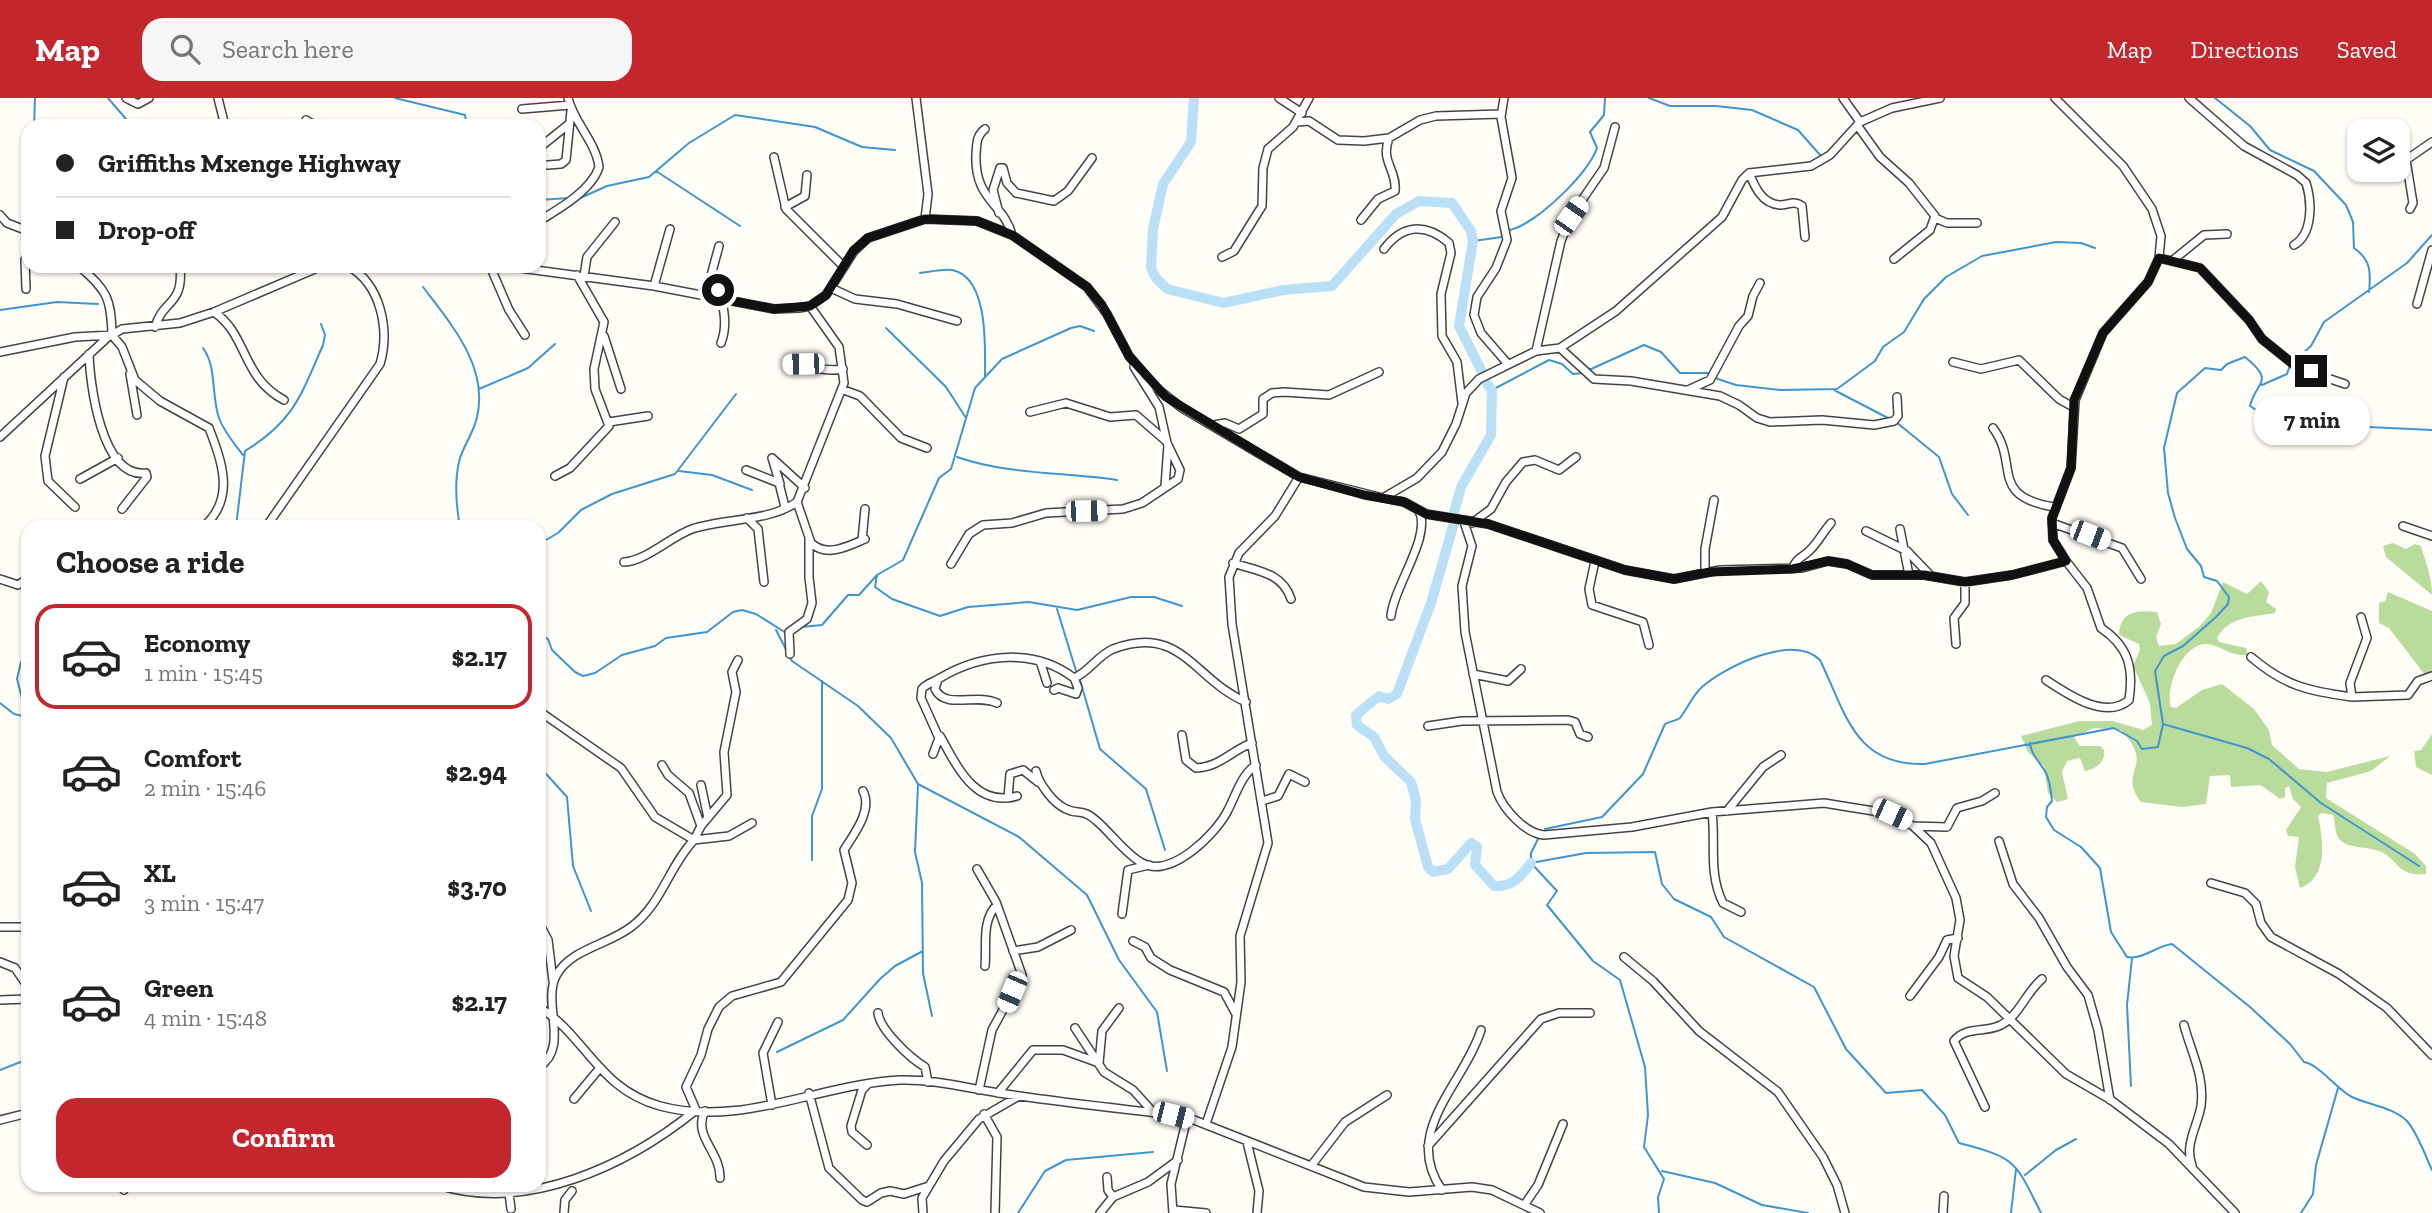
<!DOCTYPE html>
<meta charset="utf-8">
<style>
body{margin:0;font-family:"Zilla Slab",serif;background:#f6f6f6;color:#222;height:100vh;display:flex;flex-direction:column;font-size:26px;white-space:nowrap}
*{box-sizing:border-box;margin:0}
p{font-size:23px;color:#767676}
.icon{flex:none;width:38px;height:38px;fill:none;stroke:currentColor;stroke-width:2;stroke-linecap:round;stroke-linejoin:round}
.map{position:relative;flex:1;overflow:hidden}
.side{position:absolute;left:21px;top:422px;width:525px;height:672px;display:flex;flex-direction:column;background:#fff;border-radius:21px;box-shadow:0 2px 5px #0004}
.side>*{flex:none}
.hud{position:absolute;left:21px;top:21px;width:525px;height:154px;border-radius:21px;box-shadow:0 2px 5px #0004;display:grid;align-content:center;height:154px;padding:0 35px;background:#fff}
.tools{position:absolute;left:2347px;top:21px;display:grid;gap:14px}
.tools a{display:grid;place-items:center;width:63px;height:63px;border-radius:14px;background:#fff;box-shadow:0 2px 5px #0004;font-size:35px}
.end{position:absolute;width:32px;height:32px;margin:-16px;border:9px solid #111;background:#fff;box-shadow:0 0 0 4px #fff}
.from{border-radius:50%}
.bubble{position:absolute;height:49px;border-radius:21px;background:#fff;box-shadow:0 2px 5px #0004;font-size:23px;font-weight:700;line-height:49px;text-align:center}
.car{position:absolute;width:21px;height:42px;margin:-21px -10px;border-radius:9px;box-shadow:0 0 5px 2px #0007;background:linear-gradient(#fff 24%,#345 0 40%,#fff 0 76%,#345 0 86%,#fff 0)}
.hud b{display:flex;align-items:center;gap:24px;height:66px;font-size:26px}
.hud b+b{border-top:2px solid #e0e0e0}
.hud i{width:18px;height:18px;background:#222}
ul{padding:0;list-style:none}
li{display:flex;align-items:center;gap:21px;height:105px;margin:0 14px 10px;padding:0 21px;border:4px solid transparent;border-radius:21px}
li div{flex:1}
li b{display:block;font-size:26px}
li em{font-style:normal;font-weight:700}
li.selected{border-color:#c4262e}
li>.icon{width:63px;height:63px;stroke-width:1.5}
h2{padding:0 35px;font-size:32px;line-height:84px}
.cta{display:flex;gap:14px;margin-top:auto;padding:14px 35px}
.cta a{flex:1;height:80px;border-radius:21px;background:#c4262e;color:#fff;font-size:28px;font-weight:700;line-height:80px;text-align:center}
header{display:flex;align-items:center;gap:42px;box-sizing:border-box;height:98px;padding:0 35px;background:#c4262e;color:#fff}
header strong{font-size:33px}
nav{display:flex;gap:38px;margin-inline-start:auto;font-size:24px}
.search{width:490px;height:63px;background:#f6f6f6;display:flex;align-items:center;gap:18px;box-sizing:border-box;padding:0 24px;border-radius:21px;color:#767676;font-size:26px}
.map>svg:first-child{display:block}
.forest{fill:#b9dc9c}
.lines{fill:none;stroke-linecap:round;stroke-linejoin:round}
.stream{stroke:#3f96cf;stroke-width:2}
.river{stroke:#b9e0f7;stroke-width:10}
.minor-casing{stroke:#444;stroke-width:10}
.minor{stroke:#fff;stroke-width:7}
.route{stroke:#111;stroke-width:9}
</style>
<header>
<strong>Map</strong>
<div class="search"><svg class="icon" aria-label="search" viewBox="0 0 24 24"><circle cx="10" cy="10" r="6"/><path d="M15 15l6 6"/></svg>Search here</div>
<nav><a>Map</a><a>Directions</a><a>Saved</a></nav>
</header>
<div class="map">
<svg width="2432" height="1115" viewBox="0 0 2432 1115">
<rect width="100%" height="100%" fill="#fffdf5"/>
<path class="forest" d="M2393 445 2406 451 2415 446 2421 448C2426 466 2432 479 2432 497L2386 459 2383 448Z
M2261 483 2269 494 2266 504 2276 511 2275 515C2253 519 2229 518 2217 540L2219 544 2246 550 2248 557C2230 559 2219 546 2206 546 2182 546 2165 590 2171 609L2176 610 2202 592 2222 586 2254 611 2269 632 2272 647 2299 671 2327 674 2390 658 2371 673 2327 685 2326 700 2415 756 2426 768V776C2396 779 2398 760 2379 753 2366 748 2351 751 2341 743 2334 738 2336 725 2333 717L2321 715 2318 718C2323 741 2329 780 2300 790L2295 769 2299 739 2288 738 2286 732 2301 709 2293 701 2289 688 2285 690V699L2280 701 2261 687 2231 689 2230 677 2210 678 2206 706 2182 709 2141 704C2116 672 2157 670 2121 632L2094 630 2074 639 2080 648H2100L2104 652C2106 664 2096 671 2085 673L2080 660 2067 663 2062 674 2068 701 2057 704 2048 695 2044 668 2028 654 2021 638 2079 623H2113L2143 632 2152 627 2150 605 2133 568 2140 552 2139 546 2119 537C2120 513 2137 512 2157 514L2161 526 2156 539 2159 548 2176 546 2200 528 2211 515 2223 484 2247 496Z
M2388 494 2432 513V578L2425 577 2389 530 2379 525V505L2385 503Z
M2432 636V677L2416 669 2414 653 2421 652Z"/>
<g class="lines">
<path class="stream" d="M108 0 132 28
M395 0 465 17 467 28
M1649 0 1670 8H1716L1752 12 1798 32 1821 58
M2215 0 2250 28 2270 52 2314 73 2346 107 2353 124 2354 150C2371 162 2371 174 2369 194
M34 28 35 0
M656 73 740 128
M578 101 607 88 649 79 689 45 735 17 815 29 862 49 895 52
M539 102 569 100
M1510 132C1536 126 1589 75 1597 50L1590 34 1604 17 1605 0
M1473 143 1502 139
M920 175C929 174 943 171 952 172 989 179 985 250 985 278
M423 189C451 226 489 269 477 319 474 335 462 349 459 364 454 386 456 407 460 429
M0 212 57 204 98 206
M886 230 946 289 966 320
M203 250C217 269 211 297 219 320 224 334 234 345 243 357
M2293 264 2311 248 2324 224 2407 165 2432 137
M1589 272 1644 247 1661 254 1680 275H1709
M1715 280 1736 287 1780 292 1837 291 1875 263 1883 249 1904 234 1924 201 1946 179 1982 158 2056 144 2081 145 2095 150
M2262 287 2287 276 2290 267
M479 291 528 270 555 246
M1492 292 1549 262 1562 266 1573 276 1584 275
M1834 292 1888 320
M1896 324 1939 359 1952 396 1968 417
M957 359C1009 377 1063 374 1117 382
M679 373 712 377 752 392
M236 429 245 353C294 323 301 297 323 247L325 237 321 226
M539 446 558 435 581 412 612 396 675 376 736 296
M877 477 875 489 892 501 940 518 968 509 1029 504 1077 512 1131 499H1154L1182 508
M1057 511 1077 576
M801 529 822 527 848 497H859L877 477 903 462 939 380 951 371 975 290 1002 261 1071 230 1080 228 1094 233
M776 532 792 563 858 608 891 640 918 686 1019 739 1087 797 1119 862 1157 914 1167 973
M539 535 548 541 552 552 575 574 583 578 595 575 622 557 655 548 666 540 707 534 733 514 742 512 756 516 786 535
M21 564 17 581 27 620
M1080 582 1100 651 1146 691 1165 752
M0 605 14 616 27 619
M2163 626 2247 650 2269 661 2321 705 2419 768
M2030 645C2031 657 2040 664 2046 675 2050 683 2051 693 2052 703L2047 709 2046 719 2054 732 2081 749 2100 770 2111 834 2127 859C2143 862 2156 848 2172 846L2250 909 2290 946 2304 964C2318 966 2337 991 2352 999 2369 1007 2393 1009 2407 1023 2418 1036 2425 1057 2432 1072
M539 668 567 699 573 768 591 813
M918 687 915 754 922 785 923 875 932 918
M1545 731 1602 719 1643 676 1665 626C1670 623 1676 623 1680 620 1688 610 1692 598 1702 589 1726 568 1794 535 1820 562 1846 615 1854 668 1925 666L2114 630 2137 643 2142 651 2158 649 2163 626 2155 573 2164 558 2183 548 2216 519 2228 506 2229 499 2217 483 2204 479 2201 468 2187 451 2175 420 2168 395 2164 350 2177 295 2205 270 2221 272 2227 266 2245 259C2276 284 2256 283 2250 308L2264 317 2305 326 2314 319 2347 328 2432 332
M1539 739 1531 755V765L1557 793 1547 807 1593 863 1620 882 1645 969 1648 1017 1644 1049 1664 1081 1658 1099 1659 1115
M812 762V718L822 691V583
M1531 765 1586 755 1655 754 1662 786 1674 801 1711 819 1724 839 1814 889 1846 951 1886 995 1922 992 1945 1017 1959 1045C2017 1060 2015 1063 2041 1115
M777 954 843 922 880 881 895 868 923 853
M0 972 28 961
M2131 988 2127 907 2132 860
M1662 1073 1715 1085 1762 1107 1808 1115
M2025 1077 2056 1052 2076 1041
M1018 1115 1045 1073 1066 1062 1153 1054
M2011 1115 2016 1071
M2301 1115 2313 1096 2316 1067 2338 990"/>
<path class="river" d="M1194 0 1191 44 1163 86 1153 131 1151 170 1156 180 1167 191 1224 205 1283 192 1332 188 1396 116 1419 103 1452 105 1471 133 1473 143 1459 228 1481 272
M1453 418 1461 389 1491 337 1492 292 1484 282
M1454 425 1431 505 1397 596 1388 601 1379 598 1356 617 1357 627 1374 639 1384 658 1411 684 1416 703 1415 721 1428 769 1433 774 1448 771 1471 745 1477 749 1475 767 1494 788C1512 790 1521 778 1531 765"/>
<defs>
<path id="minor" d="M126 0 138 6 149 0
M218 0 225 28
M916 0 928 96 925 121
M1279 0 1302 15
M1504 0 1501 19 1512 80 1501 113 1507 142 1496 170 1477 199 1474 217 1481 235 1507 265
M1843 0 1860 24
M2189 0 2244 48 2297 77 2306 85C2312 104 2313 136 2294 147
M522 11 570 7
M306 22 316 28
M1297 24 1309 23 1338 42 1364 43 1389 40 1420 22 1436 18 1501 16
M1857 27 1880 59 1909 85 1935 118 1930 132 1894 161
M985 31C976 38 977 45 976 56 974 103 1004 105 1012 137
M539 50 569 26
M774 59 786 111 844 169
M548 67 561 66 566 62 571 13
M1749 75C1755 89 1762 106 1780 107 1789 107 1793 102 1802 108L1805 139
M785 109 805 98 807 77
M2410 111 2413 105 2406 62 2432 44
M999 115 993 92 1000 70H1003L1007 85 1016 95 1054 103 1068 93 1092 60
M0 117 7 125 28 133
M1935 120 1947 125H1977
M1361 122 1378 101 1395 93C1397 71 1380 64 1389 40
M539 123C559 111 592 92 599 69 596 44 574 25 568 0
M719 148 709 185C725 196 728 227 721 245
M1384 151C1402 127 1425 124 1449 145L1451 155 1441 196 1442 238 1457 264 1462 305
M1222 159 1234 153 1262 108 1263 70 1268 51 1293 29 1309 0
M2159 160 2200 170 2249 222 2262 241 2298 270 2345 286
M2172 163 2204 137 2227 136
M79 168C107 193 111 199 112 237L122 249 135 282 160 303 209 330C222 364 236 401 203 429
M490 168 509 212 525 237
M505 168 654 188 774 211 799 210 810 208 826 197 854 153 868 140 925 121 977 123 1012 137 1087 189 1107 216 1129 258 1155 289 1182 310 1299 379 1383 400 1417 380 1442 354 1456 326 1466 295 1479 281 1536 253 1560 250 1616 213 1722 119 1742 82 1749 75 1811 68 1830 57 1860 24 1892 10 1940 0
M584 178 587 159 615 124
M654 188 670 131
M831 190 855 201 897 206 957 223
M26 191 25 162 28 155
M2417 206 2432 152
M214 214C248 237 241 279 284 302
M155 229C163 201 184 208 180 168
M604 238 621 291
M1560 250 1594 281 1631 283 1720 298 1739 307 1757 320 1770 324 1822 322 1874 327 1894 323 1898 318 1897 299
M1536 253 1561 143 1571 118 1604 70 1615 29
M0 254 75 239 112 237 122 231 180 225 214 214 322 168
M89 256C90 285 101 381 146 375L147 379 122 411
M1953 264 1981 271 2019 262 2059 301 2073 309
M788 267C808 266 824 275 843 271
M130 276 137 317
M64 279 45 358 48 383 75 409
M844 292 860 298 901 340 927 350
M1688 292 1710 282 1739 228 1748 218 1753 198 1760 185
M1030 314 1066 305 1110 319 1136 317 1166 343
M609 324 648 318
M1214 327 1225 325 1239 331 1263 316V301L1272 295 1284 294 1329 297 1379 274
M1993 330C2020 366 1988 398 2054 409
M0 339 108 239
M746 372 779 385 785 409
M555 378 570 370 609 328 595 291 594 271 604 224 577 177
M80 381 118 360
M780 386 772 360 805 390
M1165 388 1168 347
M1385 400 1404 404 1426 416 1488 426 1625 472 1674 481 1720 472 1802 470 1828 463 1847 466 1872 477H1924L1965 484 2012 477 2066 463 2053 442 2052 420 2071 370 2075 302 2103 235 2148 184 2159 160 2161 138 2152 111 2123 68 2055 0
M797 404 811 445C827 460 848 448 865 441
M747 420 758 431 764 484
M1464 424 1472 448 1462 488 1465 534 1497 694C1504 712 1525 735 1544 737L1632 729 1712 714 1824 705 1892 716 1913 728 1931 745 1956 800 1960 822 1954 858 1958 880 1987 899 2066 976 2111 1002 2169 1046 2235 1115
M1472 425 1491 411 1506 384 1523 364 1535 362 1559 372 1576 359
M2052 425 2122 450 2141 481
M2403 428 2432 438
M266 429 380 266C390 232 381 186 348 168
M1900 431 1909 477
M1866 433 1907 453 1930 477
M809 441V481
M862 442 865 411
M1595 463 1589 491 1592 507 1643 524 1649 547
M624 464C646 463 670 439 692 431 725 420 768 424 797 404L844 285 839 249 810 208
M1233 465C1257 473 1282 474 1291 501
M951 466 969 436 983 427 1012 425 1046 415 1123 411 1142 405 1178 381 1180 372 1167 345 1159 309 1134 269
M1793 470C1796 460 1802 460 1809 453 1817 446 1823 434 1831 425
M1705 475V451L1714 402
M0 481 18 487 28 480
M1391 518C1393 490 1432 438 1419 413
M2361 519 2367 540 2350 585 2352 599 2408 597 2418 583 2432 578
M1956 546 1954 520 1965 505V484
M790 556 789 534 807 521 812 505 809 479
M2251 559C2285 588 2308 593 2352 599
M1040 563 1047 585
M1473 576 1508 583 1521 571
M938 581 935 591C945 612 977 595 997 605
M2046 582C2066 595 2105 623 2129 602 2134 569 2128 548 2101 530L2087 490 2066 463
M1054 592 1058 590 1076 596 1078 590 1074 580
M539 613 621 670 655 719 694 742C669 768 662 806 631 829 608 847 570 851 556 878 542 906 570 949 539 969
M1428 628 1462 623 1568 622 1575 624 1580 636 1588 639
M1182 637 1186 662 1196 670C1220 669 1232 652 1252 645
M940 638C957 668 975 710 1017 698
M933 656 939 640 921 600 922 591C927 585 934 584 940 580 982 555 1035 550 1074 580 1089 574 1097 558 1113 551 1181 525 1194 582 1246 604
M662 667 668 677 689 695 701 728
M1036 673C1039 686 1053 705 1066 711 1080 718 1080 708 1099 725 1112 737 1127 757 1142 765 1171 781 1217 735 1228 712 1236 697 1241 677 1256 667
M701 687 708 720
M1008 700 1010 676 1023 672 1038 684
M1262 703 1278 698 1289 676 1305 684
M1727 713 1763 669 1781 657
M1712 714C1716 745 1708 775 1723 805L1741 814
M1913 728 1947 729 1957 710 1982 703 1995 695
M694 742 701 728 727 697 724 654 736 594 732 574 738 562
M694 742 729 738 752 725
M1999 743 2013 786 2039 820 2067 869 2088 897 2098 932 2110 1002
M977 771 996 804 1022 877 992 932 979 992
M2211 785 2245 795 2256 806 2261 825 2271 839 2339 876 2387 910 2432 957
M1122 816 1128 772 1149 767
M539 825 548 842 553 883
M0 829H28
M1133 843 1145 849 1151 860 1170 872 1224 894 1236 916
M1013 853 1038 849 1071 832
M1624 859 1653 883 1699 933 1778 994 1823 1059 1837 1087 1845 1115
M0 864 15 870 28 889
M985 868C987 849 981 822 997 807
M1910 898 1939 859 1947 842 1958 840
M0 902 28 901
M539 909C586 938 598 991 660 1008 742 1030 819 986 900 982 933 981 967 990 999 995 1057 1004 1115 1010 1173 1017L1194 1022 1364 1089 1409 1094 1472 1089 1492 1092 1540 1115
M878 915C880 932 910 960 925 969L928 984
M2184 927C2191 954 2205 978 2201 1008 2198 1027 2184 1047 2192 1067
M1075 930 1104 974 1133 992 1153 1014
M809 995 829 1070 862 1102 867 1104 881 1095 890 1093 904 1096 929 1088
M998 995 1033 952H1063L1099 965 1102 933 1119 910
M574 1001 599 971
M772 1007 763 955 778 924
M1985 1009 1954 943C1965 928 1986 935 2001 927 2019 918 2026 894 2042 881
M705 1013C692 1038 721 1054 720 1080
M984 1016 997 1039 995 1115
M0 1022 28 1015
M1206 1026 1232 949 1241 884 1240 838 1268 745 1232 526 1229 479 1239 455 1275 418 1299 379
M1247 1044 1259 1093 1257 1115
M867 1047 852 1034 851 1028 862 992 868 986
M1428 1048 1541 921 1559 915H1590
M1311 1068 1345 1024 1387 997
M1107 1079 1108 1092 1113 1099 1148 1084 1178 1062
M120 1087 124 1092
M438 1087C526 1115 627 1068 696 1012L686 989 701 957 708 931 719 909 732 898 781 884 848 802 852 785 844 752C854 736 873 712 863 693
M508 1087 511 1111
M1442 1092C1401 1034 1464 986 1481 932
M1525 1106 1538 1087 1563 1026
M1174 1112 1206 1115
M564 1115 565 1102 572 1093
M923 1115 922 1100 944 1063 979 1021 1019 998
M1100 1115 1113 1099
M1173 1115 1171 1086 1187 1020
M1943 1115 1944 1098"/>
</defs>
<use href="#minor" class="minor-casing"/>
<use href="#minor" class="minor"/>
</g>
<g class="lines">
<path class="route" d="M718 192 723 201 774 211 810 208 826 197 853 153 868 140 925 121 977 123 1012 137 1087 189 1102 207 1129 258 1166 299 1299 379 1364 397 1404 404 1426 416 1488 426 1625 472 1674 481 1710 474 1793 471 1828 463 1847 466 1872 477H1924L1965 484 2012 477 2066 463 2053 442 2052 420 2071 370 2074 302 2103 235 2148 184 2159 160 2200 170 2249 222 2262 241 2298 270 2311 273"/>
</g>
</svg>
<div class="tools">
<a><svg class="icon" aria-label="layers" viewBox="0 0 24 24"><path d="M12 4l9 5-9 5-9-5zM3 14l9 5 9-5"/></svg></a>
</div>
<i class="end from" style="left:718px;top:192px"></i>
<i class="end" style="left:2311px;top:273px"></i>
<div class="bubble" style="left:2254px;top:298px;width:116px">7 min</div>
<i class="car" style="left:1571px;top:118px;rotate:35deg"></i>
<i class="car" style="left:803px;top:266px;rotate:269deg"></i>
<i class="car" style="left:1086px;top:413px;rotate:89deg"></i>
<i class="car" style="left:2090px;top:437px;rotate:111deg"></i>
<i class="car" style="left:1892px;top:716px;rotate:115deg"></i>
<i class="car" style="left:1012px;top:894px;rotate:203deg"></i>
<i class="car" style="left:1173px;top:1017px;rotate:104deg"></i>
<div class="hud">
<b><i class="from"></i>Griffiths Mxenge Highway</b>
<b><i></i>Drop-off</b>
</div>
<section class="side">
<h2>Choose a ride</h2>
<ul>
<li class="selected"><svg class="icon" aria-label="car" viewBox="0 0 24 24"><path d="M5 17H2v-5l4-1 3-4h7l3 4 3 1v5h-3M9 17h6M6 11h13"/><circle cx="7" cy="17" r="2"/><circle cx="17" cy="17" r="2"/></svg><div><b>Economy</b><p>1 min · 15:45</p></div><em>$2.17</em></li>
<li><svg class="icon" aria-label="car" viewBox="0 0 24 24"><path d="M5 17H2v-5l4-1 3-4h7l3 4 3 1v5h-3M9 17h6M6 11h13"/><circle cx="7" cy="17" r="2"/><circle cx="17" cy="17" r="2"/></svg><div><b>Comfort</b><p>2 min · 15:46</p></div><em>$2.94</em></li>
<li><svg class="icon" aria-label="car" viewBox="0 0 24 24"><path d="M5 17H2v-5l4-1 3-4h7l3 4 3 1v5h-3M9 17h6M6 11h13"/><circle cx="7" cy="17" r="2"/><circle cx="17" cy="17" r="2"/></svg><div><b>XL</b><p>3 min · 15:47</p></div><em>$3.70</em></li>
<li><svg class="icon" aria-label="car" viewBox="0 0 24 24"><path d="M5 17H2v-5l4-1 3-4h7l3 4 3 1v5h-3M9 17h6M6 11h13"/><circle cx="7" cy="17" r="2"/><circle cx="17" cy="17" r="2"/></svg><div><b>Green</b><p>4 min · 15:48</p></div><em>$2.17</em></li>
</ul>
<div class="cta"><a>Confirm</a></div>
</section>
</div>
